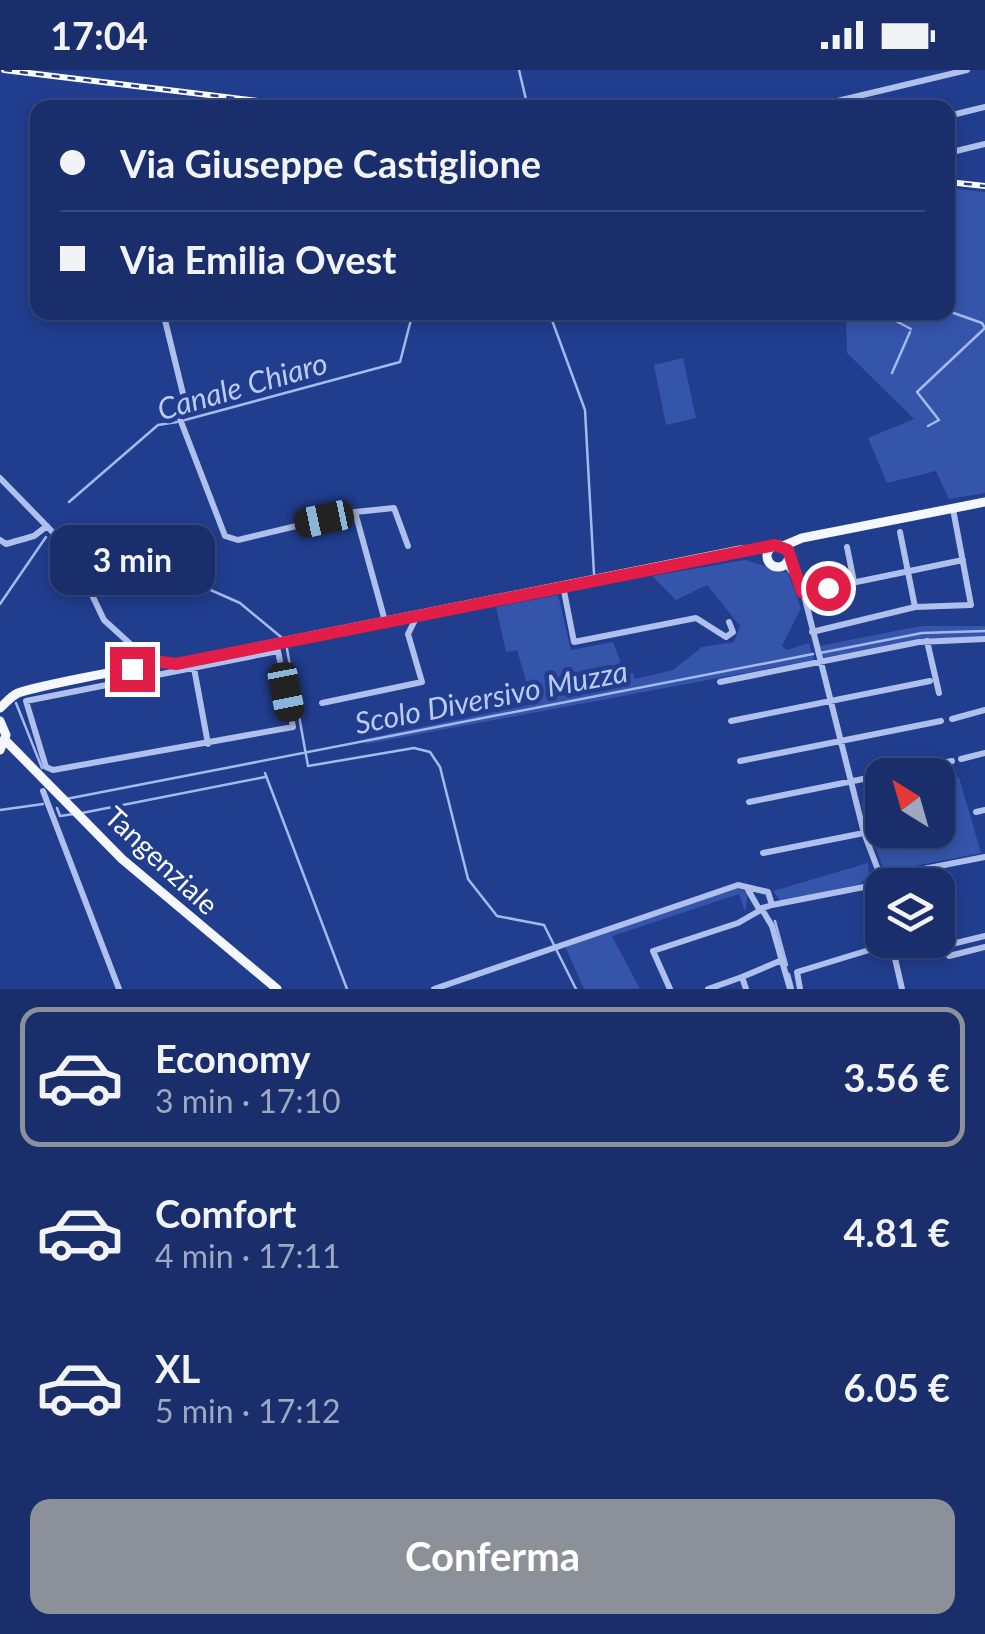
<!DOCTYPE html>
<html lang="it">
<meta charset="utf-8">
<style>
body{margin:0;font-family:Lato,sans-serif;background:#263a72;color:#f1f3f6;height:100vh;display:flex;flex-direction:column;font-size:38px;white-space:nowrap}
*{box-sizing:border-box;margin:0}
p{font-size:32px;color:#9fa8c1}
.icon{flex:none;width:55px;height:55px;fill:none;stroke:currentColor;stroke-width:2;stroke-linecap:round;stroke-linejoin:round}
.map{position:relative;height:919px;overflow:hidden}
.sheet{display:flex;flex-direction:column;background:#192e6a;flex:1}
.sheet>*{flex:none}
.hud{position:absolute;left:30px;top:30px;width:925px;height:220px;border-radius:20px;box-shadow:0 5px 15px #0003,0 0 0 2px #374a7e;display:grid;align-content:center;height:220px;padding:0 30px;background:#192e6a}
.needle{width:65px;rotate:323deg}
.fabs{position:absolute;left:865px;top:688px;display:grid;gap:20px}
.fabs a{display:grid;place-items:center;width:90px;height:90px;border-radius:20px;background:#192e6a;box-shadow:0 5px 15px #0003,0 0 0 2px #374a7e;font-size:50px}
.end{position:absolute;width:45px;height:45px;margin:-22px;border:12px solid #e11d48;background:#fff;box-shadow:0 0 0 5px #fff}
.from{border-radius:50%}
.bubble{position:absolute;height:70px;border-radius:20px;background:#192e6a;box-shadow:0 5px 15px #0003,0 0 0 2px #374a7e;font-size:32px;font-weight:700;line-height:70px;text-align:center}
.car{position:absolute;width:30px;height:60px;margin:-30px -15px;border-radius:12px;box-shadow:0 0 8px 2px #0007;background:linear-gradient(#222 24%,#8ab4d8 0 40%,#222 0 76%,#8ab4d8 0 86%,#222 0)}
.hud b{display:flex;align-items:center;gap:35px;height:95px;font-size:38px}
.hud b+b{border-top:2px solid #374a7e}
.hud i{width:25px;height:25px;background:#f1f3f6}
ul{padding:18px 0 0;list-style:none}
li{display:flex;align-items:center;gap:30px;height:140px;margin:0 20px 15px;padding:0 10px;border:5px solid transparent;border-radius:20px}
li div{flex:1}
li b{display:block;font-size:38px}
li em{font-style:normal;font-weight:700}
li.on{border-color:#8c9099}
li>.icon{width:90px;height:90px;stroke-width:1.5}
.button{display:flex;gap:20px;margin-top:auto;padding:20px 30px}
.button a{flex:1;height:115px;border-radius:20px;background:#8c9099;color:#fff;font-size:40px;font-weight:700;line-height:115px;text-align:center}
.status{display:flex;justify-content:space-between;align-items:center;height:70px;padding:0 50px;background:#192e6a;direction:ltr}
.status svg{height:28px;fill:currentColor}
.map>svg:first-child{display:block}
.green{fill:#3555ab}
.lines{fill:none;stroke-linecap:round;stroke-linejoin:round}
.stream{stroke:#a4b9ed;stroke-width:2.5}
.minor{stroke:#b0c0ec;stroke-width:6}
.major{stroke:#f5f7ff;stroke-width:9}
.rail-casing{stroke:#fff;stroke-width:6}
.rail{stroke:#213d8e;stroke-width:2.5;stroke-dasharray:8;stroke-linecap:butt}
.route{stroke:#e11d48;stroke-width:12}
.labels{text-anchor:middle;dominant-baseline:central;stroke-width:9;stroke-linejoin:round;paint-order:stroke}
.street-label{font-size:28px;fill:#fff;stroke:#213d8e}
.water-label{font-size:30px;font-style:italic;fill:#bccbf3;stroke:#213d8e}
</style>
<div class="status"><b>17:04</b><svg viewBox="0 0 49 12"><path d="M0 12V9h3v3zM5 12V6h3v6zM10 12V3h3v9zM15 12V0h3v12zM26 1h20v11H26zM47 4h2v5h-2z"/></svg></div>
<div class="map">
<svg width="985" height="919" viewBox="0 0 985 919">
<rect width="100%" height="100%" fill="#213d8e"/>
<path class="green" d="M948 118 985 122V423L949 429 936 401 887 413 868 368 914 349 847 283 846 243 948 242Z
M683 288 696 348 666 355 654 295Z
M745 490 788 503 801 538 782 576 787 580 809 573 814 590 366 674 364 669 533 634 517 580 506 582 496 537 558 525 571 580 613 572 625 604 633 603 635 609 673 600 702 577 734 572 740 556 707 515 676 530 652 506Z
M921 556H985V568H925L822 588 819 576Z
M959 707 981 783 884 802 862 734 882 728V760H938V713Z
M868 793 869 806 860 814 788 830H780L773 821Z
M734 817 748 823 745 842 739 824 612 866 640 919H584L565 876Z"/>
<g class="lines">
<path class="stream" d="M519 0 528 38
M549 242 585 340 594 504
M881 243 911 259
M892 303 910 262
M185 350 400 292 413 242
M928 356 939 350 917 322 985 258 982 253 948 241
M69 432 158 355 177 352
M102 472 240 533 281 567
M0 534 46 467
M287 579 308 696 414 678 430 682 440 697 468 809 497 846 544 855 576 919
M820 583 922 563 985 561
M16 633 42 698
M265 703 347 919
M66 729 813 584
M57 738 60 746 74 744
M0 740 43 734
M82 743 265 707
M775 851 787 895
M789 904 793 919"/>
<path class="minor" d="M808 38 967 0
M948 46 985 37
M948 83 985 74
M163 242 185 332 180 349 225 466 238 470 355 442 385 551
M0 408 71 481 104 550 138 581
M355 442 394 438 408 476
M900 462 915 537
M0 470 6 474 34 466 47 456
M847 477 854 512
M789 485 799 505 864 763 880 805
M785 494 797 508
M563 516 574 572 696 548 726 567 733 562 729 552
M803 523 963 490
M812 562 915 537 971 535 953 439
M927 571 939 623
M278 581 293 657 53 700 46 697 26 631Z
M194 598 208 674
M720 612 919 572 985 569
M322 633 422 612 408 564 417 546
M952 649 985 640
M731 651 930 611
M961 689 985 683
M740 691 941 651
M43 721 119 919
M749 732 952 691
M976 742 985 740
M763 783 864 763
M883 807 985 787
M882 816H874V807H883V815
M875 817 882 834
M772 835 874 815
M763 841 772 856 790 919
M891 871 902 919
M944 876 949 886 985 877
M895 888 985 866
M742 907 782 890
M434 919 738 815 768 822 772 835 759 839 747 818
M670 919 653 881 738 853 759 841
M708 919 742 907 746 919
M800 919 797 902 892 873"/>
<path class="major" d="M767 486a11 11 0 1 1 22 0a11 11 0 1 1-22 0Z
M783 476 802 468 985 432
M155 591 176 593 740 480 771 478
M0 638C6 633 11 626 18 623 35 617 136 596 148 598L155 587 150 579 136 584 139 596
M0 651 6 665 0 680
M5 670 122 789 277 919"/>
<defs>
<path id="rail" d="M4 0 316 38
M301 33 339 38
M948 112 985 116"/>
</defs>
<use href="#rail" class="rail-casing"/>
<use href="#rail" class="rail"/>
</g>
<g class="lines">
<path class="route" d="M132 599 113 604 136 587 142 598 155 591 176 594 775 475 788 480 802 522 828 518"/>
</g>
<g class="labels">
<g class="street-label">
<text transform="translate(162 790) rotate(43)">Tangenziale</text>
</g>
<g class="water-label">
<text transform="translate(242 315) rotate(-16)">Canale Chiaro</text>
<text transform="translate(491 626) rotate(-11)">Scolo Diversivo Muzza</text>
</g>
</g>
</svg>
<div class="fabs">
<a><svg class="needle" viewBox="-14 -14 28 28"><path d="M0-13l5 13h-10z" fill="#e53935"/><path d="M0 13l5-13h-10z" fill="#9fa8c1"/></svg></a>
<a><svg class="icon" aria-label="layers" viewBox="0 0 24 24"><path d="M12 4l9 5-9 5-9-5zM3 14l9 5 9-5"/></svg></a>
</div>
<i class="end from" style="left:828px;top:518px"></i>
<i class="end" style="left:132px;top:599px"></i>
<div class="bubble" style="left:50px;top:455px;width:165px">3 min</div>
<i class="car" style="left:324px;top:449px;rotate:258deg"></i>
<i class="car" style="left:286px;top:622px;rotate:169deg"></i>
<div class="hud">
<b><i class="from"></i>Via Giuseppe Castiglione</b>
<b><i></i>Via Emilia Ovest</b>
</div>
</div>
<section class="sheet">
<ul>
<li class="on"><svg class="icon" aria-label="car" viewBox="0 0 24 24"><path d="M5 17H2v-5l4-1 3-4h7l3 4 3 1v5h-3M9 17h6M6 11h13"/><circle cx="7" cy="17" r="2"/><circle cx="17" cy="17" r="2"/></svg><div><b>Economy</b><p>3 min · 17:10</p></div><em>3.56 €</em></li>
<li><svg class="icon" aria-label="car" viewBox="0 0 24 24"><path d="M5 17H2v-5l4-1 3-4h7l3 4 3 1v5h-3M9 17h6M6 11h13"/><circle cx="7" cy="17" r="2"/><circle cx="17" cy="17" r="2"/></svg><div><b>Comfort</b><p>4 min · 17:11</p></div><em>4.81 €</em></li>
<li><svg class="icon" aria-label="car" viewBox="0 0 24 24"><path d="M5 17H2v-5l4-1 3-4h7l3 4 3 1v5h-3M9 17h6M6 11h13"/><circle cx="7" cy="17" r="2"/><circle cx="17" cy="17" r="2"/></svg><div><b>XL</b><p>5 min · 17:12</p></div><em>6.05 €</em></li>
</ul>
<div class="button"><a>Conferma</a></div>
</section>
